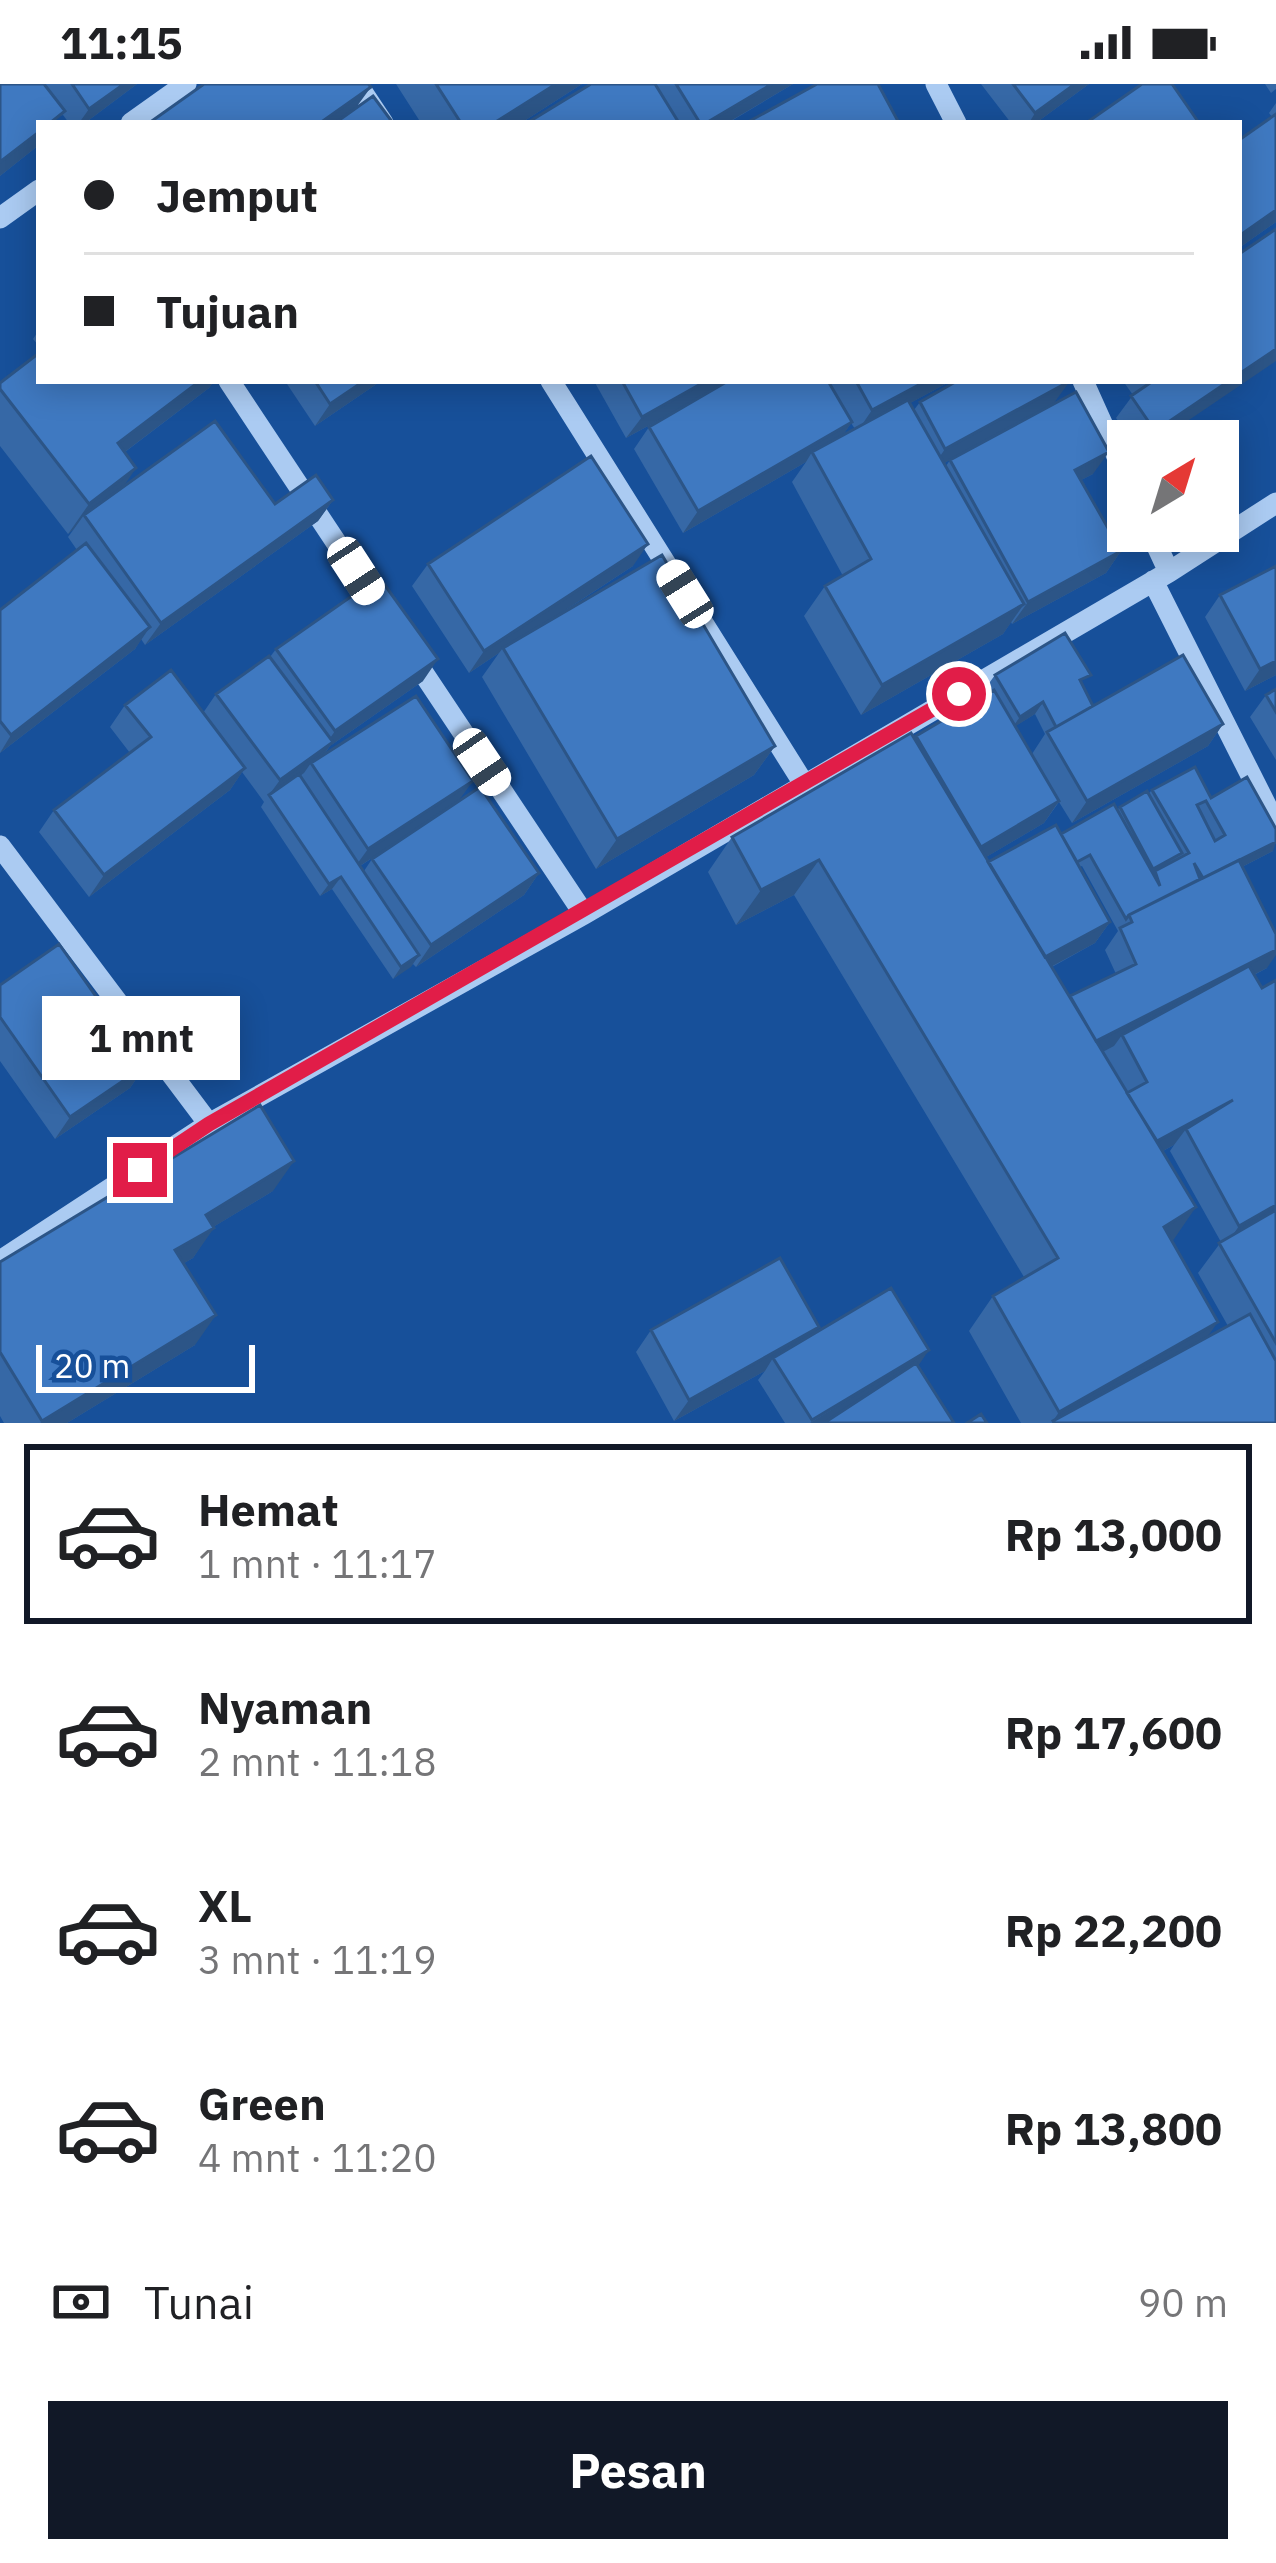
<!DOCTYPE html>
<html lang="id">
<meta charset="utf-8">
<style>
body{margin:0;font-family:"IBM Plex Sans",sans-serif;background:#f2f2f2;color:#202124;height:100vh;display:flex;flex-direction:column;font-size:45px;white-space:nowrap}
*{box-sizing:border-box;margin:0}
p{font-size:39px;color:#757577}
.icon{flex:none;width:66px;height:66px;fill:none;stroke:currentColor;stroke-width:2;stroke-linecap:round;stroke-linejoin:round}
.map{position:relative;height:1339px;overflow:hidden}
.sheet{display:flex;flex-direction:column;background:#fff;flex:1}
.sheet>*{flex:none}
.top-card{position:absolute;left:36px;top:36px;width:1206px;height:264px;border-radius:0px;box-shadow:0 6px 30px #0003;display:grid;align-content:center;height:264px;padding:0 48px;background:#fff}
.needle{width:78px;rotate:38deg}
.tools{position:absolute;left:1107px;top:336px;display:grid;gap:24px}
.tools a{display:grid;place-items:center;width:132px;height:132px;border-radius:0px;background:#fff;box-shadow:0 6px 30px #0003;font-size:60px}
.scale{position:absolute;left:36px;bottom:30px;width:219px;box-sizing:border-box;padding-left:12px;border:6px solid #fff;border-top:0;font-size:33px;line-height:42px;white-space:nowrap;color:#fff;-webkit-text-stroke:9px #17509a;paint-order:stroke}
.end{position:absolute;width:54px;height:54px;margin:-27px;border:15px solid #e11d48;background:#fff;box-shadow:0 0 0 6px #fff}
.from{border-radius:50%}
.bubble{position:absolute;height:84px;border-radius:0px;background:#fff;box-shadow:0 6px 30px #0003;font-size:39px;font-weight:700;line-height:84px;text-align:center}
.car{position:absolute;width:36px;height:72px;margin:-36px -18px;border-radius:15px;box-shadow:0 0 9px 3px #0007;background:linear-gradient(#fff 24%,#345 0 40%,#fff 0 76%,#345 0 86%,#fff 0)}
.top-card b{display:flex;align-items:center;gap:42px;height:114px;font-size:45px}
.top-card b+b{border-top:3px solid #e0e0e0}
.top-card i{width:30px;height:30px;background:#202124}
ul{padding:21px 0 0;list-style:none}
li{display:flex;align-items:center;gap:36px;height:180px;margin:0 24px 18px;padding:0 24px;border:6px solid transparent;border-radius:0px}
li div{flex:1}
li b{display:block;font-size:45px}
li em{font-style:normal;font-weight:700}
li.on{border-color:#111827}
li>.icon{width:108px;height:108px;stroke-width:1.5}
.pay{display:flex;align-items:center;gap:30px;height:132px;padding:0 48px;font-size:45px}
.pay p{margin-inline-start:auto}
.action{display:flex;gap:24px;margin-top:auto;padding:24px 48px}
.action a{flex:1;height:138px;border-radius:0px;background:#111827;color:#fff;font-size:48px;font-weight:700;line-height:138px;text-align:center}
.status{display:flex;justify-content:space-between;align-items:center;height:84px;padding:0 60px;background:#fff;direction:ltr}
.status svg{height:33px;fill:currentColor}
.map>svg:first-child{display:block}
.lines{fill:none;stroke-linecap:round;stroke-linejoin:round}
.minor{stroke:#abcbf2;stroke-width:21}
.wall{fill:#3668a6;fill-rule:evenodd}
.shaded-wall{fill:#2c5587}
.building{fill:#3f79c1;stroke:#2c5587;stroke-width:3;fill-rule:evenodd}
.route{stroke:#e11d48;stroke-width:15}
</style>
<div class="status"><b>11:15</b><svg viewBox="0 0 49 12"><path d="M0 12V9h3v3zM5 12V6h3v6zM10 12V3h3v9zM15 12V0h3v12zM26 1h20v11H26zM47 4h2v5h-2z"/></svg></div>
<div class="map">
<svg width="1276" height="1339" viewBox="0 0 1276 1339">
<rect width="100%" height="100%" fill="#17509a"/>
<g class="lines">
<path class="minor" d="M357 0 383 39
M936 0 956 39
M131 39 186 0
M0 134 39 106
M229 297 381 526
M551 297 804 700
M1083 297 1128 397
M1150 447 1169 488
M1153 497 1276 741
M412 572 584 830
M0 762 209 1040
M0 1177 209 1040 584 830 1169 488 1276 419"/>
</g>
<path class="wall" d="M0 0H137L85 39H69L63 31 39 39V61L0 92Z
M396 0H582L521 39H421Z
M591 0H793L728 39H527Z
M981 0H1089L1036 39H1011Z
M1265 0H1276V5L1271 9Z
M1276 19V138L1239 164 1272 33 1269 29Z
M39 246V262L33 255Z
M39 297H214L209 304 125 368 124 403 275 420 333 416 318 437 145 561 141 555 135 565 0 669V526L77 466 68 453 74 445 68 450 0 362V299Z
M285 297H381L315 342Z
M594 297H951L910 319 914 326 920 318 1054 319 944 379 946 382 950 376 1093 390 1081 396 1121 467 1106 489 1012 540 1011 538 1003 550 861 631 804 532 825 502 843 492 792 398 806 378 683 449 634 365 649 343 681 324 626 354ZM851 339 855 345 842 352Z
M1123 297H1239L1158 357H1132L1116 334 1133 311Z
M428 480 633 482 549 537 775 662 754 691 596 785 482 593 499 569 469 589 412 502Z
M1276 482V591L1245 607 1205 533 1220 511Z
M276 565 423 597 330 662 323 672 458 717 539 789 524 811 416 883 413 880 393 895 332 805 320 812 261 723 264 718 242 688 230 706 89 813 39 748 54 726 130 669 110 643 125 621 203 629 216 610 270 573ZM414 747 372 775 364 787 360 782Z
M995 591 1083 602 1093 622 1223 640 1208 662 1072 739 1059 718 1044 739 986 773 988 778 1117 726 1120 723 1149 709 1152 706 1211 714 1273 767 1242 783 1267 884 1254 891 1262 904 1276 896V1339H1021L969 1247 993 1212 1024 1193 794 811 736 841 708 788 732 753 914 654 990 608 987 602ZM1035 630 1045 650 1032 670 1015 642ZM1082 782 1118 847 1105 866 1116 890 1070 913 1052 883 1095 859 1110 838 1080 783ZM1174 1061 1170 1067 1221 1158 1198 1189 1228 1242 1207 1253 1172 1158 1163 1067Z
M1276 605V676L1250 633 1266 611Z
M0 901 145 982 130 1004 55 1055 0 977Z
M273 1107 213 1143 193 1174 184 1179 195 1261 67 1339H4L0 1332V1178Z
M651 1246 814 1250 918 1282 954 1339H785L758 1296 765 1287 674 1337 636 1268Z"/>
<path class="shaded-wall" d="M124 0H137L85 39H79L89 25Z
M556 0H582L521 39H494Z
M772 0H793L727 39H706Z
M1075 0H1089L1036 39H1029L1035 29Z
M371 3 355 25 336 39H320Z
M39 48V61L0 92V78Z
M1276 126V138L1239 164V152Z
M1276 265V277L1158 357H1148L1155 347 1229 297H1239V290Z
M200 297H214L209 304 97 389 118 359Z
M364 297H381L315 342 330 320Z
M706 297H730L626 354 642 333Z
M926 297H951L857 348 872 326Z
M1070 297 1054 319 930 387 945 365Z
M852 338 837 360 812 368 806 378 683 449 698 427Z
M1109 368 1093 390 1060 407 1075 386Z
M136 384 116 414 84 431 74 445 68 450 89 420Z
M333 416 318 437 145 561 161 539Z
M648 460 633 482 504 566 503 564 499 569 469 589 484 567Z
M1121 467 1106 489 1012 540 1028 518Z
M1024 520 1003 550 861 631 882 601Z
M150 543 135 565 0 669 11 651Z
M438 575 423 597 330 662 317 680 311 679 304 689 271 714 269 711 280 696 322 666 335 647Z
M1276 577V591L1245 607 1260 585Z
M1043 618 1035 630 1011 645 1020 633Z
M1223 640 1208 662 1072 739 1087 717Z
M775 662 754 691 596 785 617 755Z
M245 684 230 706 89 813 104 791Z
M473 697 457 719 352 787 368 765Z
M1059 717 1044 739 966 785 981 763Z
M1276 758 1273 767 1195 807 1203 795Z
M819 776 794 811 736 841 761 806Z
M539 789 524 811 416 883 431 861Z
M341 793 332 805 320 812 329 800Z
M1110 838 1095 859 1021 899 1036 878Z
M1276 866V871L1267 884 1125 956 1122 951 1114 962 1078 981 1093 959Z
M419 871 411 883 393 895 401 883Z
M145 982 130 1004 55 1055 70 1033Z
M1233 1016 1186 1045 1174 1061 1133 1083 1148 1061Z
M294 1077 273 1107 185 1160 206 1131Z
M1276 1121V1135L1224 1164 1239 1142Z
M1196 1123 1172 1158 1164 1143Z
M214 1144 193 1174 155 1196 175 1166Z
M216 1231 195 1261 67 1339H40Z
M1218 1238 1193 1273 1053 1337 1059 1328Z
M819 1243 804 1265 773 1274 765 1287 674 1337 689 1316Z
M929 1266 914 1288 828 1339H810Z"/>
<path class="building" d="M0 0H44L65 27 50 39H39V48L0 78Z
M72 0H124L89 25Z
M204 0H368L371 3 320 39H149Z
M436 0H556L494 39H461Z
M591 0H655L679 39H527Z
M676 0H772L706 39H700Z
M817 0H878L899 39H746Z
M1013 0H1075L1035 29Z
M1142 0H1172L1199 39H1086Z
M373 12 393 39H335Z
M1276 30V126L1239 152V56Z
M1276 145V265L1239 290V170Z
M39 269V297H200L118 359 136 384 89 420 0 305V299Z
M315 297H364L330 320Z
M622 297H706L642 333Z
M728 297H828L852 338 698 427 649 343Z
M856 297H926L872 326Z
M957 297H1070L945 365 920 318Z
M1153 297H1229L1155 347 1131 312Z
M1076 308 1109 368 1075 386 1121 467 1028 518 950 376Z
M908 316 1024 520 882 601 825 502 871 475 812 368Z
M215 337 275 420 316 391 333 416 161 539 84 431Z
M591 372 648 460 484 567 428 480Z
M86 459 150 543 11 651 0 637V526Z
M662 471 775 662 617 755 503 564Z
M1276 482V577L1260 585 1220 511Z
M379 493 438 575 335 647 276 565Z
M1065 549 1091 591 1080 596 1093 622 1056 643 1043 618 1020 633 995 591Z
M1183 571 1223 640 1087 717 1047 648Z
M269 572 333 658 280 696 216 610Z
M171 586 245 684 104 791 54 726 151 653 125 621Z
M1276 605V628L1266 611Z
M994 606 1059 717 981 763 916 652Z
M416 612 473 697 368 765 311 679Z
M911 649 1196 1123 1164 1143 1218 1238 1059 1328 993 1212 1058 1174 819 776 761 806 732 753Z
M1195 683 1211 714 1247 693 1276 745V758L1203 794 1194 779 1200 795 1129 831 1126 835 1090 771 1077 778 1061 750 1114 720 1160 802 1155 787 1189 769 1152 706ZM1206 717 1225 751 1215 757 1197 721Z
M299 690 419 871 401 883 341 793 329 800 269 711Z
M480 703 539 789 431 861 372 775Z
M1147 707 1182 769 1153 785 1120 723Z
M1056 741 1110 838 1045 873 988 778Z
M1239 776 1276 850V866L1096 957 1070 912 1136 880 1120 844 1132 838 1129 831Z
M59 860 145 982 70 1033 0 933V901Z
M1249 882 1262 904 1276 896V1121L1239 1142 1186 1045 1233 1016 1157 1057 1127 1009 1147 998 1122 951Z
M260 1021 294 1077 206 1131 214 1144 175 1166 216 1231 42 1337 0 1268V1178Z
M1276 1126V1259L1219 1159Z
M780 1174 819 1243 689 1316 651 1246Z
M891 1204 929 1266 812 1336 773 1274Z
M1250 1230 1276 1277V1339H1054L1053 1337Z
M916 1279 954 1339H824Z
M981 1330 987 1339H967Z"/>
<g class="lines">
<path class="route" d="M140 1086 209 1040 959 610"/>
</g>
</svg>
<div class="tools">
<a><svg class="needle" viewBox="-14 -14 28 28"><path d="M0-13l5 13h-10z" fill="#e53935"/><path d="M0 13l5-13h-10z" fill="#757577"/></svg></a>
</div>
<div class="scale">20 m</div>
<i class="end from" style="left:959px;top:610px"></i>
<i class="end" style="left:140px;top:1086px"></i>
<div class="bubble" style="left:42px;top:912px;width:198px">1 mnt</div>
<i class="car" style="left:356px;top:487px;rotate:147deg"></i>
<i class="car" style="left:685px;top:510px;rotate:328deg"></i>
<i class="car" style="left:482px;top:678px;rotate:146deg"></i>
<div class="top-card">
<b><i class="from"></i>Jemput</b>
<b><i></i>Tujuan</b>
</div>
</div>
<section class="sheet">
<ul>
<li class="on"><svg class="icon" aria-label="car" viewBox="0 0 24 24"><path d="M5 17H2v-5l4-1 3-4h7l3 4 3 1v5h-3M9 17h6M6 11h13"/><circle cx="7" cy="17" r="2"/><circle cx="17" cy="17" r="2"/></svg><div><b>Hemat</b><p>1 mnt · 11:17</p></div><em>Rp 13,000</em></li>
<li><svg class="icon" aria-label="car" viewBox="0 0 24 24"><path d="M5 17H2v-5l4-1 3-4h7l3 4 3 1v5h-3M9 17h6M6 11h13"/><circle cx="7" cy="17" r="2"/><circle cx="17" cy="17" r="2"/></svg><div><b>Nyaman</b><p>2 mnt · 11:18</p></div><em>Rp 17,600</em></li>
<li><svg class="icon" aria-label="car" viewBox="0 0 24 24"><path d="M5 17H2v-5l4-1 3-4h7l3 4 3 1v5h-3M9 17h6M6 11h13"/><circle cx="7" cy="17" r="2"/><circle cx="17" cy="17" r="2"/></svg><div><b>XL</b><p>3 mnt · 11:19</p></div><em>Rp 22,200</em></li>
<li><svg class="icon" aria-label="car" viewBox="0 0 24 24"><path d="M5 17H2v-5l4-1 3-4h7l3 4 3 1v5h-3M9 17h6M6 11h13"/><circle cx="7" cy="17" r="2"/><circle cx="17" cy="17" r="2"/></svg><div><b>Green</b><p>4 mnt · 11:20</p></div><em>Rp 13,800</em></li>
</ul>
<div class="pay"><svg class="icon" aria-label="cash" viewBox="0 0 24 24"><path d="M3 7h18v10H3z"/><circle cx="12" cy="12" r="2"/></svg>Tunai<p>90 m</p></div>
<div class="action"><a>Pesan</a></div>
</section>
